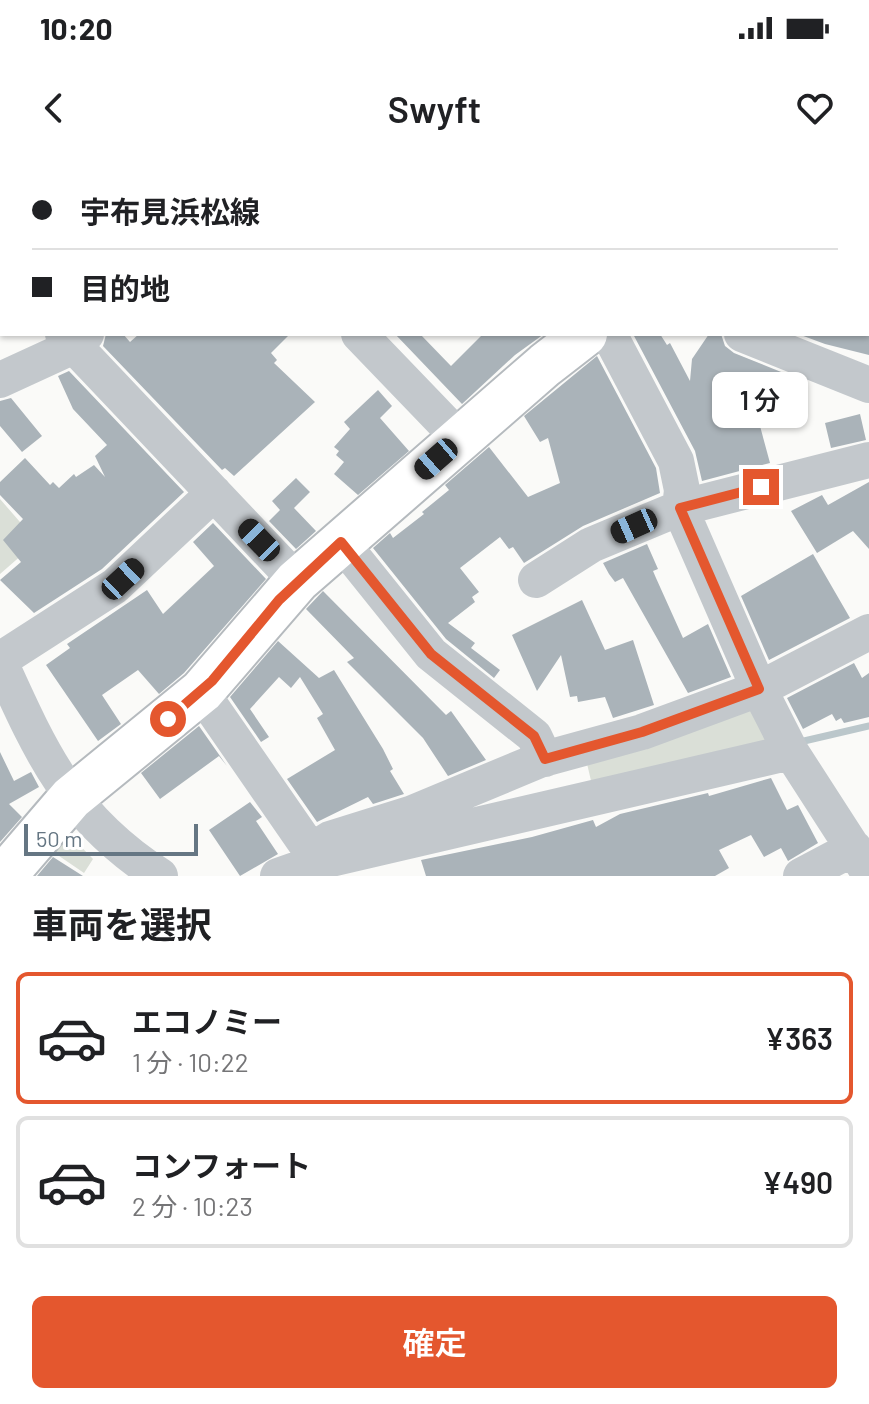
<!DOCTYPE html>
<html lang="ja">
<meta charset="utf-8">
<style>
body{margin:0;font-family:Barlow,"Noto Sans JP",sans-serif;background:#f6f6f6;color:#202124;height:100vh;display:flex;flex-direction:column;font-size:30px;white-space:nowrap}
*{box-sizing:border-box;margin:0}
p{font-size:26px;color:#757577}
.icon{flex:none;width:44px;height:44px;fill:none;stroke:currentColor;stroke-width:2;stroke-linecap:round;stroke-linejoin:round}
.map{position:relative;height:716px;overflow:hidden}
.details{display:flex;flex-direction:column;background:#fff;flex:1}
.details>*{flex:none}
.hud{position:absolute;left:0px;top:0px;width:870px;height:176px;box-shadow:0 2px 6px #0004;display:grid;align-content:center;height:176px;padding:0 32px;background:#fff}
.scale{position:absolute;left:24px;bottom:20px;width:174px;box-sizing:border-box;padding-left:8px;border:4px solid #657683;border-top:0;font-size:22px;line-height:28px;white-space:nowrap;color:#657683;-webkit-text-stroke:6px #fff;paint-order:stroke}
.end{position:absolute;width:36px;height:36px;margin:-18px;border:10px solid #e4572e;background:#fff;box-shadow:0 0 0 4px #fff}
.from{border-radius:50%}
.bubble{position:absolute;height:56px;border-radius:12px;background:#fff;box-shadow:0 2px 6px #0004;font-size:26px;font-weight:600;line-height:56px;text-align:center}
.car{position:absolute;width:24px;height:48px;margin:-24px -12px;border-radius:10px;box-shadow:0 0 6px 2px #0007;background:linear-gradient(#222 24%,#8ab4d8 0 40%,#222 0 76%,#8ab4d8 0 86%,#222 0)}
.hud b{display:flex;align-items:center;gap:28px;height:76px;font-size:30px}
.hud b+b{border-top:2px solid #e0e0e0}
.hud i{width:20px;height:20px;background:#202124}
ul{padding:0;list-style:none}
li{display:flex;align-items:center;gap:24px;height:132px;margin:0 16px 12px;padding:0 16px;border:4px solid #e0e0e0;border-radius:12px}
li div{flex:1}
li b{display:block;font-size:30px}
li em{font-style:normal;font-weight:600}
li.current{border-color:#e4572e}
li>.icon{width:72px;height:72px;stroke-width:1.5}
h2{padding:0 32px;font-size:36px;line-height:96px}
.cta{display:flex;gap:16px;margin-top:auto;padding:16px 32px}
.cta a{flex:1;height:92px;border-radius:12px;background:#e4572e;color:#fff;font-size:32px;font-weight:600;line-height:92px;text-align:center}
.status{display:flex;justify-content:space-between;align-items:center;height:56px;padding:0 40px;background:#fff;direction:ltr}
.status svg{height:22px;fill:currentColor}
header{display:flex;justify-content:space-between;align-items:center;height:104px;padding:0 32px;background:#fff;font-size:36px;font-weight:600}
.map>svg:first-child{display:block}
.green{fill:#dadfd7}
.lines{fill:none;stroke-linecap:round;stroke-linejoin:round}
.stream{stroke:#bbc7cb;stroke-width:7}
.building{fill:#aab3b9}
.major-casing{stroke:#b5babe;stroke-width:48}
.minor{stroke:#c3c8cc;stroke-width:36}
.major{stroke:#fff;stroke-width:44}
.route{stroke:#e4572e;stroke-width:10}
</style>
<div class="status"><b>10:20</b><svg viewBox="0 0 49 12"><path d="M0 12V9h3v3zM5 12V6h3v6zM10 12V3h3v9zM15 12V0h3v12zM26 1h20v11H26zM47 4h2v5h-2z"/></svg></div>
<header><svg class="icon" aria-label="back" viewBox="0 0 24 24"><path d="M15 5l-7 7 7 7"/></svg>Swyft<svg class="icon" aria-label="heart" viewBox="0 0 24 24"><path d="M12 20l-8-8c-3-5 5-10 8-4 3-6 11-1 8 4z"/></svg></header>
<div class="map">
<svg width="869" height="716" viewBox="0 0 869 716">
<rect width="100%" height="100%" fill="#fafaf8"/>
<path class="green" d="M0 339 33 377 31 387 0 414Z
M753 548 768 577 764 586 592 625 585 595Z
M61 666 93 699 84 713 43 685Z"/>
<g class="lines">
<path class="stream" d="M804 581 869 566"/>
</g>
<path class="building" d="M106 174H123L130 182 139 174H290L271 193 277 200 274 203 315 242 234 316 225 308 222 310 103 186Z
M395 174H420L451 206 483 174H544L515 195 462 244Z
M633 174H660L667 185 670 183 690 221 692 199 709 174H721L725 186 734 193 796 218 799 228 793 229 801 252 760 266 770 303 702 321 695 291Z
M798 174H869V195L825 184Z
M597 196 656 308 660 333 583 366 524 403 513 387 509 389 500 377 460 408 479 432 472 437 475 442 448 463 475 483 471 488 500 510 494 518 446 479 373 388 390 373 393 378 424 354 422 352 449 330 445 325 489 287 528 337 560 323 548 278 540 282 524 256Z
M69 211 184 332 102 409 34 453 0 420 21 402 3 380 23 359 0 335V322L25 298 50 325 53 322 59 328 74 314 76 317 94 305 105 317 95 296 107 285 73 249 58 216Z
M378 230 392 246 380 258 409 291 358 335 334 314 344 302 336 295 339 291 334 287 350 269 344 262Z
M11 238 42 276 22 292 0 266V241Z
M860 254 866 280 831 288 825 263Z
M296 318 310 332 294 348 316 371 296 389 269 361 280 350 272 341Z
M869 322V389L853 371 817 393 791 351 822 335 828 345Z
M213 363 266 419 184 513 159 534 138 510 102 535 121 564 98 581 46 505 70 488 67 484 147 430 163 454 214 406 193 382Z
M647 384 658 409 653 411 656 418 683 478 708 464 731 517 688 533 623 418 615 422 609 414 603 403Z
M813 394 850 458 769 500 741 436Z
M323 431 446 555 451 551 486 600 448 616 423 578 347 502 354 498 306 449Z
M582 440 605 490 633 480 654 545 613 558 605 537 578 542 577 536 570 537 561 495 537 531 512 475Z
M278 481 319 518 334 510 383 589 393 609 390 611 404 634 373 644 368 637 317 662 287 619 335 590 317 558 323 554 300 517 291 528 279 517 250 549 269 577 261 582 230 537Z
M854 503 862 518 869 513V557L844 563 841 558 836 561 832 554 803 569 787 538Z
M199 566 227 606 219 596 160 639 141 613Z
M0 592 14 621 31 612 39 627 9 644 22 657 0 682Z
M771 618 787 650 798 645 818 683 788 701 781 688 764 697 751 675 719 690 729 708 715 716H426L421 700 532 677 593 660 596 667 620 654 708 633 709 636Z
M250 642 262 657 256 661 278 694 240 716 209 670Z
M53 697 83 716H37Z"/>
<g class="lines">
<defs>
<path id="major" d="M706 2V0
M4 716 71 638 202 531 297 421 545 205 585 174"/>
</defs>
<use href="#major" class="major-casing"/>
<path class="minor" d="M191 0 193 2
M432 0 434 2
M861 0 863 2
M261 2 263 0
M501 2 503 0
M0 58 2 56
M0 105 2 107
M868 114 869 115
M63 174 297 421
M359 174 460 279
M609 174 676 301 682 330 680 348 759 529 791 592 869 713
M742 174 869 225
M0 220 74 186 86 174
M341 382 431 494 534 576 545 599
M536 420 591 385 680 348 869 300
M0 500 115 426 214 333
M0 502C42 595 70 658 160 716
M201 532 311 691 315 703
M311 691 330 679 410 654 540 600 642 572 759 529 869 472
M278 716 318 702 791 592
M801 716 854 688"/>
<use href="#major" class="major"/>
</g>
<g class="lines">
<path class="route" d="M168 559 212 521 279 440 341 382 431 494 534 576 545 599 642 572 759 529 680 348 761 327"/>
</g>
</svg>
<div class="scale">50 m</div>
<i class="end from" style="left:168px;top:559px"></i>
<i class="end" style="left:761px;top:327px"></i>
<div class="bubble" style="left:712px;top:212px;width:96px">1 分</div>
<i class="car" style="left:436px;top:299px;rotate:229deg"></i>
<i class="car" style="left:634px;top:366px;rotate:246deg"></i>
<i class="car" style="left:259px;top:380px;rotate:316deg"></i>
<i class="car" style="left:123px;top:419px;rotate:47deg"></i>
<div class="hud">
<b><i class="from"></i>宇布見浜松線</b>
<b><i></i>目的地</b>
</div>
</div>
<section class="details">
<h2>車両を選択</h2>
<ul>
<li class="current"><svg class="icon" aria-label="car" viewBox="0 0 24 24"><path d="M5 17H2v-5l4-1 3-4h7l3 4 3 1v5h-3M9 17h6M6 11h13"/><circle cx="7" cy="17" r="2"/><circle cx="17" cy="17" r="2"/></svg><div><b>エコノミー</b><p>1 分 · 10:22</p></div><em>¥363</em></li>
<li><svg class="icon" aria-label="car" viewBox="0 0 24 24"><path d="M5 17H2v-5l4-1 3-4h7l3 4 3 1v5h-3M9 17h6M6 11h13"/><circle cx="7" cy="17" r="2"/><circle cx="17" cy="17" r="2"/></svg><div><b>コンフォート</b><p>2 分 · 10:23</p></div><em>¥490</em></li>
</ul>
<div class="cta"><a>確定</a></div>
</section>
